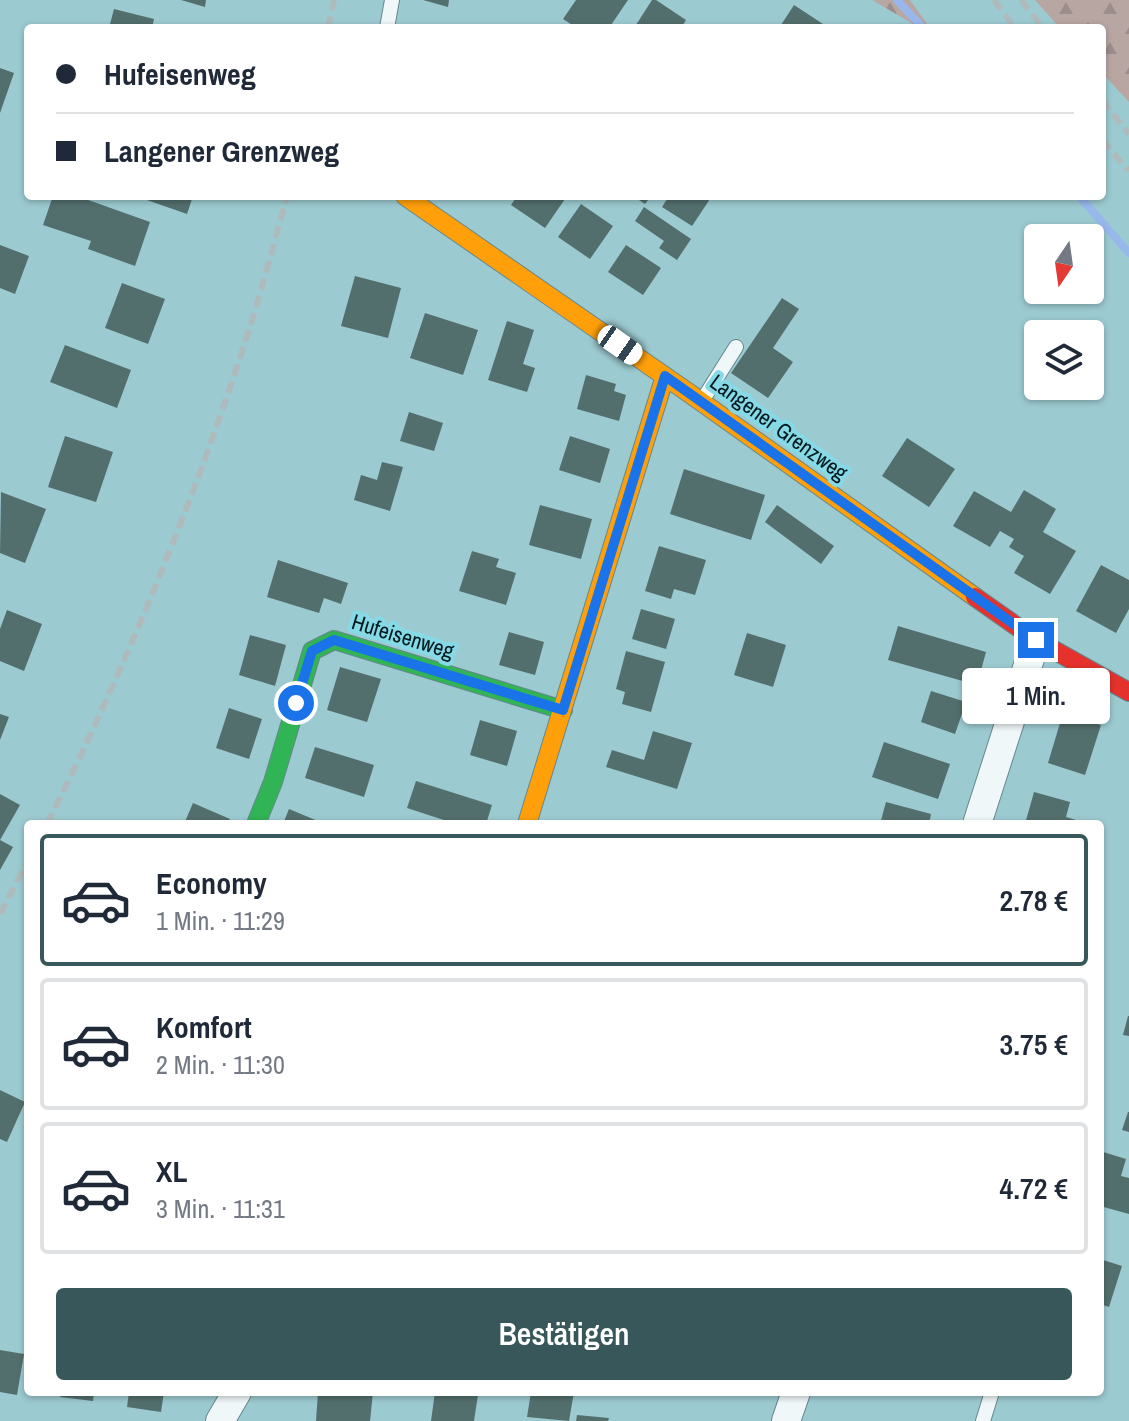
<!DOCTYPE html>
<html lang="de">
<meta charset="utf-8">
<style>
body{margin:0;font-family:"Archivo Narrow",sans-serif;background:#f2f2f3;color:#1f2937;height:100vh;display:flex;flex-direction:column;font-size:30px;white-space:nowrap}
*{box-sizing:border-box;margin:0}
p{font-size:26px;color:#747a83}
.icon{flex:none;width:44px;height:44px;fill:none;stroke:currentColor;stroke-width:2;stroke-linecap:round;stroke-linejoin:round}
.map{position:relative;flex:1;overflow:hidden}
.panel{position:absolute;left:24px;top:820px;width:1080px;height:576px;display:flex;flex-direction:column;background:#fff;border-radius:8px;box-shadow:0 2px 6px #0004}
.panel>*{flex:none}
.guide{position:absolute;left:24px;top:24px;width:1082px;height:176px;border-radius:8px;box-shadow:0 2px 6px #0004;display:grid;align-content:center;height:176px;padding:0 32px;background:#fff}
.needle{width:52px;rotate:193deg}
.tools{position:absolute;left:1024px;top:224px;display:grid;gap:16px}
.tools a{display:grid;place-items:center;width:80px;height:80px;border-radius:8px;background:#fff;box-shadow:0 2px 6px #0004;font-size:40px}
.end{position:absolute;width:36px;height:36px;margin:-18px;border:10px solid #1a73e8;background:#fff;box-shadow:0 0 0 4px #fff}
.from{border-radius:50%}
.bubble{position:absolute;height:56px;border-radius:8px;background:#fff;box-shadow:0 2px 6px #0004;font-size:26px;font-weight:600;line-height:56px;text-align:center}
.car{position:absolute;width:24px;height:48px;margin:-24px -12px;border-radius:10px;box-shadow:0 0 6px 2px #0007;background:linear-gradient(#fff 24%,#345 0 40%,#fff 0 76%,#345 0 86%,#fff 0)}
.guide b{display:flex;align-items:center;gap:28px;height:76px;font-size:30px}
.guide b+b{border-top:2px solid #e0e1e3}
.guide i{width:20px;height:20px;background:#1f2937}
ul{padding:14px 0 0;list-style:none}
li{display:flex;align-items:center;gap:24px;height:132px;margin:0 16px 12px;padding:0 16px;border:4px solid #e0e1e3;border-radius:8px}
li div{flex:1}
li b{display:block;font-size:30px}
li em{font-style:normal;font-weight:600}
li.current{border-color:#37575b}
li>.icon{width:72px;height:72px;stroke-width:1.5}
.cta{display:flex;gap:16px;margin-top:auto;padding:16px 32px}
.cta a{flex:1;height:92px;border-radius:8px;background:#37575b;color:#fff;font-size:32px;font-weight:600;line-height:92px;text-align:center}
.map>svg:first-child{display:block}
.forest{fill:url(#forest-firs)}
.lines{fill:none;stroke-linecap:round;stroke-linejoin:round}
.stream{stroke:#98b8ec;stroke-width:8}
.building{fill:#536f6d}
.lane-casing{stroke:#66878d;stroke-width:16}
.street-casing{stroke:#66878d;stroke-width:30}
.fast-casing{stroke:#66878d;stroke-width:20}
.slow-casing{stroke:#66878d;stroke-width:20}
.jam-casing{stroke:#66878d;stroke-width:20}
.lane{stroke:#f0f7f8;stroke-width:14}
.street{stroke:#f0f7f8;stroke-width:28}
.fast{stroke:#30b455;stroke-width:18}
.slow{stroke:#ff9f0a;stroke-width:18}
.jam{stroke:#e5322d;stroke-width:18}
.rail{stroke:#aebabc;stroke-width:6;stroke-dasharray:12 6;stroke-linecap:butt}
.route{stroke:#1a73e8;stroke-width:10}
.labels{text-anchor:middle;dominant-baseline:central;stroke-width:8;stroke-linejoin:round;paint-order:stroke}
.street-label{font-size:22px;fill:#00191c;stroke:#86dae7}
</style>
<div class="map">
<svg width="1129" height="1421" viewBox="0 0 1129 1421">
<defs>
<pattern id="forest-firs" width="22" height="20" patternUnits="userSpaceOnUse" patternTransform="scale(2)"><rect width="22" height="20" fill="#b8a6a3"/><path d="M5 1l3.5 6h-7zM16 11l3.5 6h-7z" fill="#9c8e8c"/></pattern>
</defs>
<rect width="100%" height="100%" fill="#9ccad1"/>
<path class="forest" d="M872 0H910L930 28H920Z
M1035 0H1129V102L1102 73V28H1060Z"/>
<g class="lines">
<path class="stream" d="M897 0 923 28
M1079 196 1129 253"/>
</g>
<path class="building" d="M181 0H206L205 7Z
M423 0H449L448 7Z
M576 0H628L609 28H577L563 19Z
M652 0H656L686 20 681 28H634Z
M794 5 829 28H779Z
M114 9 154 19 152 28H109Z
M0 68 14 73 0 113Z
M53 196H77L150 222 135 266 88 249 91 241 43 225Z
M145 196H193L187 214 144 199Z
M517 196H560L565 199 545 228 511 205Z
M633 196H651L645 204Z
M669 196H712L692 226 662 207Z
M581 204 613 226 590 259 558 237Z
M644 207 691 239 677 260 659 248 664 241 635 221Z
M0 245 29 256 15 294 0 288Z
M626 245 661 268 643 295 608 272Z
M355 276 401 288 388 338 341 326Z
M122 283 165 299 148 344 105 328Z
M782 298 799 309 773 348 793 362 768 398 731 373Z
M425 313 478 330 463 375 410 358Z
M507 321 534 330 523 364 535 368 527 392 488 380Z
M65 345 131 370 117 408 50 382Z
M586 375 616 384 614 391 626 395 619 421 577 409Z
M409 412 443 423 434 451 400 441Z
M65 436 113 452 96 502 48 487Z
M570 436 610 449 600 483 559 470Z
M907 438 955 469 929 507 882 476Z
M382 462 403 467 390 511 354 500 361 475 377 480Z
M684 469 765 495 751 540 670 514Z
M1024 490 1056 509 1043 532 1076 551 1050 594 1014 573 1024 556 1009 547 1014 539 1000 531 990 547 953 526 974 491 1011 512Z
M1 492 46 509 25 563 0 553Z
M540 505 592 519 581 559 529 545Z
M777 505 834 546 821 564 765 522Z
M659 546 706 560 695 595 674 589 671 599 645 591Z
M472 551 499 559 496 567 516 573 506 605 459 591Z
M278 560 348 583 341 604 324 598 319 613 267 597Z
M1101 565 1129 580V609L1116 633 1076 611Z
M641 609 675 619 666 649 632 639Z
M7 610 42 624 24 671 0 661V629Z
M898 626 986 652 977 685 888 660Z
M509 632 544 642 535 675 499 665Z
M747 633 786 645 773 687 734 675Z
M250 635 286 645 275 686 239 675Z
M626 651 665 662 651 712 622 704 625 692 616 689Z
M340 667 381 679 367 722 327 710Z
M931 691 966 702 955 734 921 722Z
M229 708 262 719 249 759 216 748Z
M1063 713 1101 725 1085 775 1048 763Z
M0 714 9 717 0 740Z
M480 720 517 731 507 766 470 755Z
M653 731 692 743 677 789 606 767 612 750 644 760Z
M884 742 950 764 938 799 872 777Z
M315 747 374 765 364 797 305 778Z
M416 781 492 805 486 824H456L407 808Z
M1034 792 1070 802 1066 817 1089 824H1025Z
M0 794 20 805 0 840 13 847 0 870Z
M886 802 931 814 929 824H880Z
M193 803 230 819 227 824H184Z
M289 809 325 824H283Z
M1128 1016H1129V1036L1123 1035Z
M0 1090 25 1102 7 1142 0 1139Z
M1128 1112H1129V1132L1122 1130Z
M1100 1151 1126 1159 1121 1176 1129 1178V1214L1100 1206Z
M1100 1259 1122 1266 1109 1307 1100 1304Z
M0 1350 24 1354 17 1395 0 1392Z
M61 1392H94L93 1401 60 1397Z
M129 1392H164L161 1412 127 1407Z
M318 1392H373L370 1421H316Z
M435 1392 478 1395 474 1421H431Z
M531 1392H574L569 1421 527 1417Z
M577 1415 609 1418 608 1421H576Z"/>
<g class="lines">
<defs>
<path id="lane" d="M387 28 392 0
M702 401 736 347
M983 1421 992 1392"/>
<path id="street" d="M977 824 1036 640
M220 1421 237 1392
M786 1421 796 1392"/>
<path id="fast" d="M256 824 273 782 312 651 334 640 563 710"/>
<path id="slow" d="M405 196 689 393 975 597
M527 824 665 376"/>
<path id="jam" d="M975 597 1036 640 1129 692"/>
</defs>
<use href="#lane" class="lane-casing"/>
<use href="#street" class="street-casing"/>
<use href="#fast" class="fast-casing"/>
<use href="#slow" class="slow-casing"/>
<use href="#jam" class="jam-casing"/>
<use href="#lane" class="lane"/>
<use href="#street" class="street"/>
<use href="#fast" class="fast"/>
<use href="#slow" class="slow"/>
<use href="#jam" class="jam"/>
<path class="rail" d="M994 0 1015 28
M1021 0 1043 28
M328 28 334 0
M1102 100 1129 134
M1102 140 1129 171
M47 824C124 671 195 499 247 336 262 290 274 242 287 196
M0 914 28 860"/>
</g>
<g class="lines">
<path class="route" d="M296 703 312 651 334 640 563 710 665 376 1036 640"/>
</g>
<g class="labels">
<g class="street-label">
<text transform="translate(779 427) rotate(36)">Langener Grenzweg</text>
<text transform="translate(403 636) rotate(17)">Hufeisenweg</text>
</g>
</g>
</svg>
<div class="tools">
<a><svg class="needle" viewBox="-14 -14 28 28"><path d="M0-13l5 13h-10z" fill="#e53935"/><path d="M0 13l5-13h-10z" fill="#747a83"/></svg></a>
<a><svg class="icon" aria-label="layers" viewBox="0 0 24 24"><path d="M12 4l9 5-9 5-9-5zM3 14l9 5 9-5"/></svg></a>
</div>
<i class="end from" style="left:296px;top:703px"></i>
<i class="end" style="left:1036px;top:640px"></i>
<div class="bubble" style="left:962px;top:668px;width:148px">1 Min.</div>
<i class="car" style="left:620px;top:345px;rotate:125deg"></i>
<div class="guide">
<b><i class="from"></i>Hufeisenweg</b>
<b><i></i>Langener Grenzweg</b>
</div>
<section class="panel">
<ul>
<li class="current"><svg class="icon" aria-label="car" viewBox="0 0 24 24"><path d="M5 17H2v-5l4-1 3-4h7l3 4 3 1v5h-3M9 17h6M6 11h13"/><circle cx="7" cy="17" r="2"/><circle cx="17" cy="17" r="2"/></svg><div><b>Economy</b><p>1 Min. · 11:29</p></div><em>2.78 €</em></li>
<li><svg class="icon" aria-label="car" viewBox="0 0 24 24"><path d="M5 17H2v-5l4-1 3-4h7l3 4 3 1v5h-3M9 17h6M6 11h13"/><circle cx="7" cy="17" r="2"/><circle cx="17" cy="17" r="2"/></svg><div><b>Komfort</b><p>2 Min. · 11:30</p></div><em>3.75 €</em></li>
<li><svg class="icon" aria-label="car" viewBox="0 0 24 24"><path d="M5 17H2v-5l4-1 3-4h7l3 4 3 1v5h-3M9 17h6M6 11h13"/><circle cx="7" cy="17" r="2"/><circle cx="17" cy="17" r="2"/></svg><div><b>XL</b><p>3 Min. · 11:31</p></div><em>4.72 €</em></li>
</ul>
<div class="cta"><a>Bestätigen</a></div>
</section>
</div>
